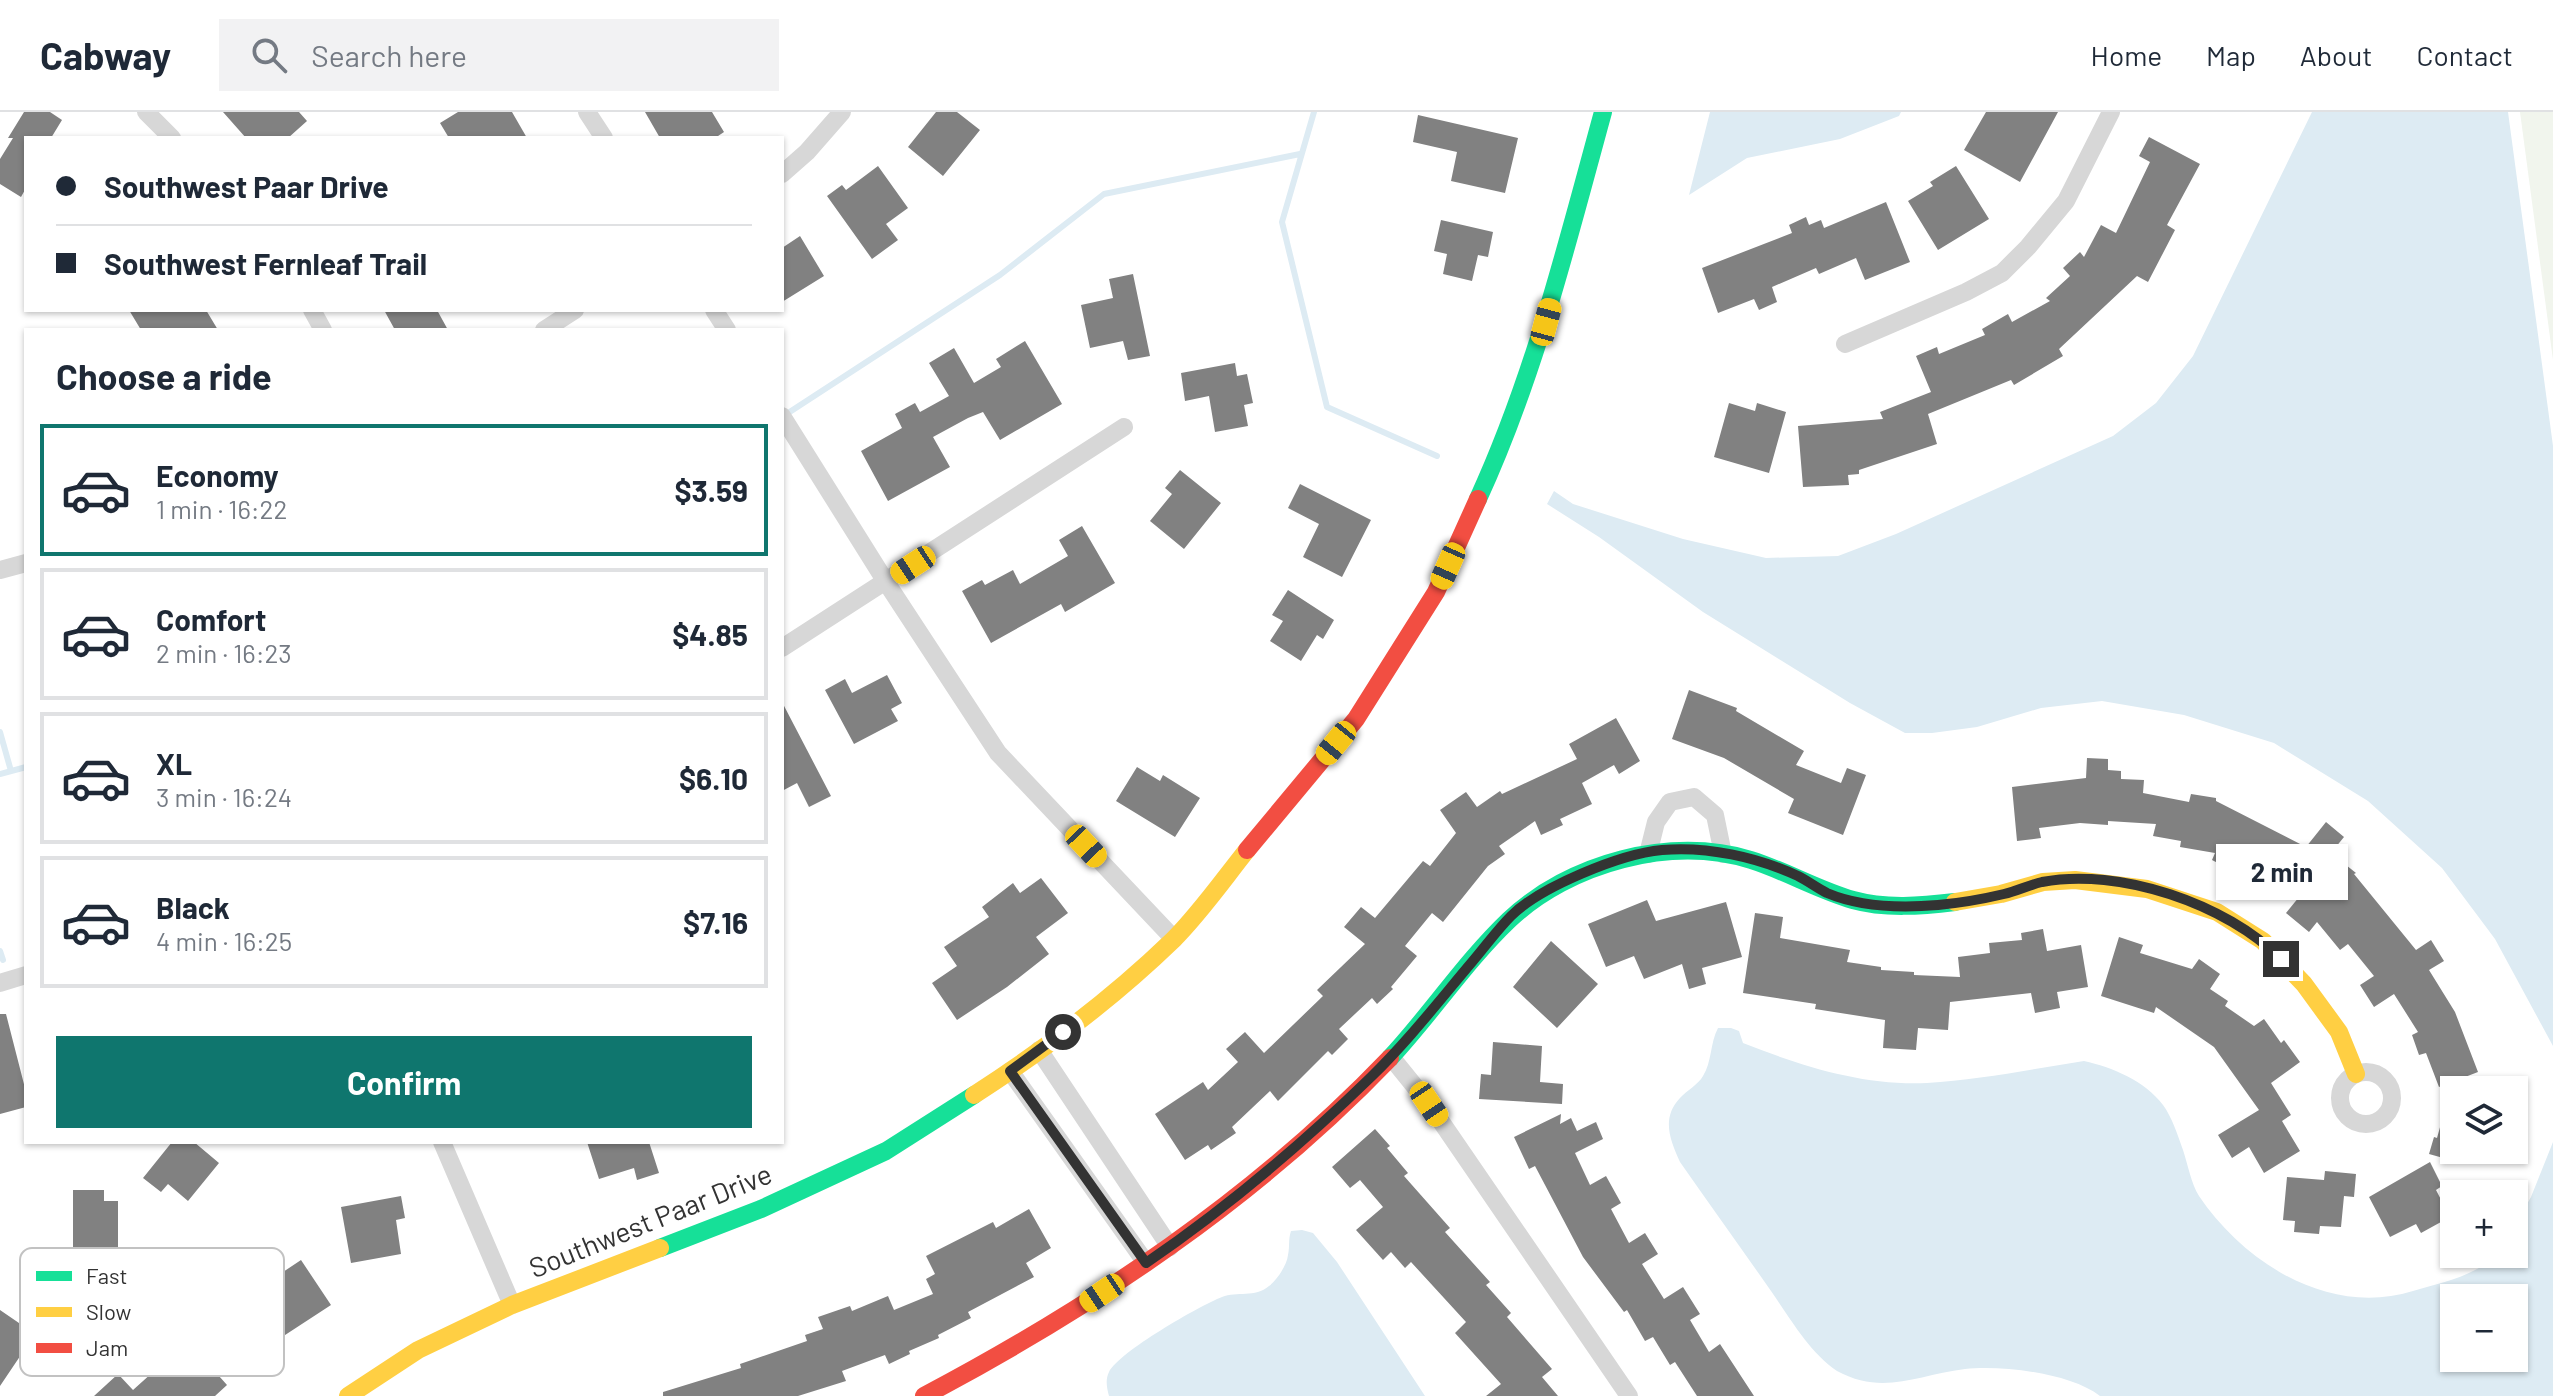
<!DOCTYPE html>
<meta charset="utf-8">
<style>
body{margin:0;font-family:Barlow,sans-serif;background:#f2f2f3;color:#1f2937;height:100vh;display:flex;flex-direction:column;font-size:30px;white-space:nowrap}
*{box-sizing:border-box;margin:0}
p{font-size:26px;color:#747a83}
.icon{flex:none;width:44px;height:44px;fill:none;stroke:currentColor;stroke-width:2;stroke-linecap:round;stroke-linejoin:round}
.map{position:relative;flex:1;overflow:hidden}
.panel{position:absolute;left:24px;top:216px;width:760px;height:816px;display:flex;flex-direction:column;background:#fff;border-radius:0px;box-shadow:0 2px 6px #0004}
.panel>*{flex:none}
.guide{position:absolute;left:24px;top:24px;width:760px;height:176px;border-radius:0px;box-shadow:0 2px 6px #0004;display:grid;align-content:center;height:176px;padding:0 32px;background:#fff}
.tools{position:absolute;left:2440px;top:964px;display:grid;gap:16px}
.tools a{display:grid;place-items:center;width:88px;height:88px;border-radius:0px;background:#fff;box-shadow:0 2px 6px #0004;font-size:40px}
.end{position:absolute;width:36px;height:36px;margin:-18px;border:10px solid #333;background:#fff;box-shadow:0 0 0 4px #fff}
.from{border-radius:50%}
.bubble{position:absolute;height:56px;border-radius:0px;background:#fff;box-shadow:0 2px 6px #0004;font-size:26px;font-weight:700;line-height:56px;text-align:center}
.car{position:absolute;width:24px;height:48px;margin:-24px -12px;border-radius:10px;box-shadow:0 0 6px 2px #0007;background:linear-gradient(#f5c518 24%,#345 0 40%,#f5c518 0 76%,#345 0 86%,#f5c518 0)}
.guide b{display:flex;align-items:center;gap:28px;height:76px;font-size:30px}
.guide b+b{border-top:2px solid #e0e1e3}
.guide i{width:20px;height:20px;background:#1f2937}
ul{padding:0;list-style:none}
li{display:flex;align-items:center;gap:24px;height:132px;margin:0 16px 12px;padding:0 16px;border:4px solid #e0e1e3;border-radius:0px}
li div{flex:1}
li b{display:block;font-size:30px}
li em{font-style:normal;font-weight:700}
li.selected{border-color:#0f766e}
li>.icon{width:72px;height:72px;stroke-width:1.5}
h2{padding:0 32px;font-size:36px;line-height:96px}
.button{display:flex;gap:16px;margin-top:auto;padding:16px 32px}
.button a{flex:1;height:92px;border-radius:0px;background:#0f766e;color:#fff;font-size:32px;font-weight:700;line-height:92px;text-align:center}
header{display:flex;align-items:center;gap:48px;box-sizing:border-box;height:112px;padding:0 40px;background:#fff;border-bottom:2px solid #e0e1e3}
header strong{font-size:38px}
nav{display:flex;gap:44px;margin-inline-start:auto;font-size:28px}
.search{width:560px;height:72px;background:#f2f2f3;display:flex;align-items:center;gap:20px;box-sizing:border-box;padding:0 28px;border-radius:0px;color:#747a83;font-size:30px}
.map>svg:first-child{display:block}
.green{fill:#f1f5ed}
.water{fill:#ddebf3;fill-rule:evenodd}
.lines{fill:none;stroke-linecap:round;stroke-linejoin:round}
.stream{stroke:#ddebf3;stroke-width:6}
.building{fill:#818181}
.street{stroke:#d7d7d7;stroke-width:18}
.fast{stroke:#16e098;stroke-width:18}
.slow{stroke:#ffcf43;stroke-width:18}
.jam{stroke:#f24e42;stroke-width:18}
.route{stroke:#333;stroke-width:10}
.labels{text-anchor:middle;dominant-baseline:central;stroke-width:8;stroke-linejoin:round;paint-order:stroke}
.street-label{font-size:28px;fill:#333;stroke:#fff}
.key{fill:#fff;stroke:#c2c2c2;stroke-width:2}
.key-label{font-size:22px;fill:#333}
</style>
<header>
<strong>Cabway</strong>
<div class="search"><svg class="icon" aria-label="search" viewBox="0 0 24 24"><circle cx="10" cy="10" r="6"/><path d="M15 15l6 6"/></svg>Search here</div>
<nav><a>Home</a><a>Map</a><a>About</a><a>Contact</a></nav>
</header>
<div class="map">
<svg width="2553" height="1284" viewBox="0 0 2553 1284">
<rect width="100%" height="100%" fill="#fff"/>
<path class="green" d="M2520 0H2553V248Z"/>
<path class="water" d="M1710 0H1901L1899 4 1840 27 1747 46 1689 83Z
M2312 0H2508L2553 334V934L2495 827 2442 756 2368 689 2274 631 2184 603 2102 589 2041 596 1977 615 1932 621H1905L1850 591 1703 500 1599 425 1547 392 1554 379 1573 392 1683 427 1766 446 1838 444 1896 422 2113 324 2156 291 2193 244Z
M1718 916H1731L1739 919 1743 931C1801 954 1864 974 1927 971 1979 968 2032 957 2084 949 2112 955 2145 969 2163 993 2172 1005 2178 1024 2183 1038 2188 1053 2191 1071 2199 1084 2245 1152 2330 1205 2413 1179 2442 1170 2475 1165 2496 1142H2514V1115L2531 1085 2553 1030V1284H2100C2070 1261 2002 1253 1965 1257 1917 1263 1883 1284 1837 1259 1809 1240 1790 1206 1771 1179 1741 1136 1710 1093 1680 1050 1670 1028 1661 1006 1680 986 1687 978 1698 973 1703 964 1712 950 1710 931 1718 916ZM2454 1186H2514V1246H2454Z
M1302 1118 1313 1121 1337 1150 1425 1284H1109C1107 1276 1105 1268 1109 1260 1119 1240 1199 1194 1222 1185 1237 1179 1255 1186 1269 1174 1277 1168 1287 1153 1288 1143 1290 1134 1288 1128 1291 1119Z"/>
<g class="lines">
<path class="stream" d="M1314 0 1282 110 1327 295 1437 344
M785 303 1000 163 1104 82 1300 42
M0 620 11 659
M0 662 26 655
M0 839 3 848"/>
</g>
<path class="building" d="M24 0H50L62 8 51 26H26V76L21 85 0 72V47L13 26H8Z
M223 0H299L307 9 288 26H246Z
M458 0H512L527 26H449L440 11Z
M645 0H712L724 20 715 26H660Z
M936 0H957L980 18 943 64 908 35Z
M1986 0H2058L2020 70 1964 38Z
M1418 3 1518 26 1505 81 1451 69 1457 40 1413 30Z
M2149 25 2200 52 2167 113 2175 118 2148 170 2137 164 2059 237 2063 244 2014 273 2011 268 1928 302 1937 332 1859 358V362L1848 363 1849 373 1803 375 1798 314 1883 307 1880 300 1931 280 1916 244 1937 235 1939 242 1985 223 1982 217 2008 202 2012 210 2050 189 2046 186 2070 164 2063 156 2080 140 2084 145 2101 113 2116 121 2150 50 2139 44Z
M878 54 908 96 886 112 898 128 872 147 827 84 842 73 846 78Z
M1956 54 1989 107 1938 138 1908 89 1933 74 1930 70Z
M1886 90 1910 150 1865 168 1856 146 1819 162 1816 156 1772 175 1777 190 1759 198 1754 187 1718 201 1702 156 1792 121 1789 113 1806 105 1809 113 1821 108 1824 116Z
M1441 108 1493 120 1488 145 1478 143 1472 169 1443 162 1447 142 1434 139Z
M800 124 824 164 782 190V136Z
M1133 162 1150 244 1128 248 1123 229 1090 236 1081 193 1113 186 1109 167Z
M129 198H206L218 218H141Z
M384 198H437L448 218H395Z
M1025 229 1062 292 1000 328 983 300 968 306 933 325 950 355 888 389 861 339 902 316 895 302 915 291 920 300 949 284 929 251 954 236 974 271 1001 255 996 247Z
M1235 251 1237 264 1247 262 1253 291 1244 293 1248 314 1215 320 1209 284 1185 289 1181 261Z
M1729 291 1755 299 1757 291 1786 300 1769 361 1714 345Z
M1180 358 1221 391 1184 437 1150 409 1172 382 1165 376Z
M1300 372 1371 408 1342 465 1303 445 1319 412 1288 396Z
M1082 414 1115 471 1065 500 1061 492 991 531 962 479 982 468 985 473 1013 458 1020 472 1068 444 1059 428Z
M1288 478 1334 508 1323 527 1317 523 1301 549 1270 529 1283 509 1272 503Z
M887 563 902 591 891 597 898 609 854 632 825 578 845 567 852 581Z
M1689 578 1737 596 1736 599 1804 639 1796 653 1841 671 1847 656 1866 663 1843 723 1788 701 1794 687 1724 646 1672 627Z
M782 590 831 684 809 695 797 671 782 679Z
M1616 606 1640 649 1619 662 1614 653 1582 671 1592 692 1560 707 1563 713 1541 723 1535 709 1499 734 1505 742 1488 754 1443 810 1432 801 1405 834 1417 844 1391 875 1393 877 1377 892 1372 886 1339 917 1348 927 1332 943 1328 939 1278 989 1270 979 1232 1015 1236 1021 1211 1038 1208 1033 1185 1048 1155 1002 1203 970 1208 978 1238 950 1226 937 1245 920 1264 941 1323 884 1317 878 1365 832 1344 815 1361 795 1375 806 1423 749 1430 754 1456 721 1440 698 1466 680 1477 695 1500 679 1502 682 1577 647 1569 632Z
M2087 646 2108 647V658L2121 659V667L2144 668 2143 681 2189 690 2191 682 2216 686V689L2306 735 2326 710 2344 725 2331 741 2356 761 2354 762 2416 838 2431 828 2444 849 2429 858 2455 900 2478 960 2439 975 2426 941 2419 943 2412 923 2418 920 2394 882 2374 895 2360 873 2374 864 2348 832 2340 838 2317 810 2309 820 2286 801 2299 785 2270 762 2264 775 2212 748 2215 741 2180 735 2181 729 2153 724 2156 712 2108 709V713L2080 711 2039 716 2041 726 2017 729 2012 675 2086 666Z
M1137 655 1160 669 1163 663 1200 686 1175 725 1116 689Z
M1041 766 1068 801 1036 825 1049 842 1007 875 957 908 932 871 957 854 944 835 989 805 982 795 1013 771 1020 781Z
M1647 788 1656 809 1726 790 1742 845 1702 856 1706 872 1689 877 1682 852 1644 867 1634 844 1606 855 1588 812Z
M1755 801 1783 805 1780 826 1850 838 1847 850 1881 855V858L1914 860V863L1960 865 1958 845 1990 841 1989 831 2022 828 2021 821 2043 817 2047 839 2081 833 2088 875 2057 880 2060 896 2035 901 2031 881 1950 890 1948 918 1918 916 1916 938 1883 936 1885 908 1815 897 1816 892 1743 881Z
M2119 825 2143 833 2140 841 2192 857 2199 847 2220 862 2210 877 2228 889 2225 894 2254 914 2264 907 2281 931 2284 928 2300 950 2271 971 2291 1003 2282 1009 2300 1039 2264 1061 2249 1035 2232 1046 2218 1023 2259 998 2214 935 2156 895 2154 901 2101 884Z
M1551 829 1598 872 1557 916 1513 875Z
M0 902H6L26 980V995L0 1002Z
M1493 930 1542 934 1540 970 1563 972 1562 992 1479 987 1481 962 1491 963Z
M2449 983H2454V1049L2429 1042 2434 1025 2437 1026Z
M1561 1002 1560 1012 1571 1006 1577 1019 1596 1010 1603 1027 1575 1041 1590 1073 1606 1064 1621 1091 1611 1097 1629 1131 1645 1121 1658 1142 1642 1152 1664 1187 1683 1175 1700 1202 1690 1208 1709 1240 1720 1232 1754 1284H1697L1675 1250 1670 1253 1653 1225 1645 1229 1627 1198 1624 1200 1583 1145 1535 1054 1529 1057 1514 1025Z
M1375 1017 1390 1034 1387 1036 1408 1061 1404 1064 1450 1116 1445 1120 1490 1170 1486 1173 1511 1201 1507 1205 1552 1257 1542 1265 1558 1284H1486L1501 1272 1455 1221 1466 1210 1411 1150 1405 1156 1391 1140 1383 1148 1356 1118 1383 1095 1360 1068 1350 1076 1332 1055Z
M172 1030H194L219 1051 188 1089 168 1072 161 1080 143 1066Z
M587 1030H649L659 1061 637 1068 634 1056 599 1067Z
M2430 1050 2442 1074 2436 1078 2450 1105 2421 1121 2416 1112 2390 1125 2369 1085Z
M2325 1059 2356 1062 2354 1085 2344 1084 2341 1115 2320 1114 2319 1122 2294 1120 2295 1109 2283 1108 2287 1065 2324 1068Z
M73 1078H104V1089H118V1145H73Z
M401 1084 405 1106 396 1108 401 1142 351 1151 341 1095Z
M1029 1097 1051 1136 1026 1151 1034 1165 968 1200 971 1206 938 1223 939 1226 909 1239 910 1242 889 1252 885 1243 842 1259 846 1269 798 1284H663V1280L741 1256 740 1252 807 1229 805 1223 823 1217 818 1205 850 1194 852 1199 888 1184 894 1198 933 1182 926 1167 935 1162 926 1144 993 1110 996 1116Z
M301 1148 331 1193 282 1225 253 1180Z
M0 1198 35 1222 0 1274Z
M195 1237 227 1273 215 1284H94L118 1262 133 1278 163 1251 171 1259Z"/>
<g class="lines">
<path class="street" d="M146 0 172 26
M587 0 604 26
M782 62 807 40 842 0
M312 198 323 218
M714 198 727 218
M544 218 575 198
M1845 232 1966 180 2002 161 2028 135 2066 89 2111 0
M782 304 886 470 998 641 1174 827
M0 458 26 451
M782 536 1124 315
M1648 742 1656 710 1670 690 1694 685 1715 703 1723 742
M0 871 26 863
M1039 938 1170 1135
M1391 945 1429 992 1629 1284
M1010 959 1146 1151
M2340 986a26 26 0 1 1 52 0a26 26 0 1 1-52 0Z
M442 1030 512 1193"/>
<path class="fast" d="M1478 387C1535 263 1567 131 1603 0
M1390 946C1431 902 1465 850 1509 808 1569 751 1671 723 1751 748 1786 759 1818 778 1853 788 1885 797 1922 794 1955 790
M660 1136 761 1097 886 1039 974 983"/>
<path class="slow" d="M1955 790 2001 782 2043 770 2075 768 2147 777 2217 800 2263 829 2304 872 2339 920 2356 962
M974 983C1044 938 1113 886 1173 828 1200 801 1223 768 1247 738
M348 1284 418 1238 512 1193 660 1136"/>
<path class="jam" d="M1247 738 1356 607 1436 480 1478 387
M924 1284C1094 1194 1256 1086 1390 946"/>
</g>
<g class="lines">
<path class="route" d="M1063 920 1010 959 1146 1151C1228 1095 1300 1034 1371 965 1408 929 1439 889 1472 850 1485 835 1497 818 1511 804 1540 775 1620 742 1662 738 1707 734 1757 745 1798 764 1808 769 1817 776 1827 781 1860 795 1903 796 1938 793 1960 791 1983 787 2004 782 2017 779 2029 773 2042 770 2119 755 2227 792 2281 847"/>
</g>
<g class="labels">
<g class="street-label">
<text transform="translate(650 1108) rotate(-22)">Southwest Paar Drive</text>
</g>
</g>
<rect x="20" y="1136" width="264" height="128" rx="12" class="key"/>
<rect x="36" y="1159" width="36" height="10" fill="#16e098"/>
<rect x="36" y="1195" width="36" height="10" fill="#ffcf43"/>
<rect x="36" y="1231" width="36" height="10" fill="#f24e42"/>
<g class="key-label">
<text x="86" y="1172">Fast</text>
<text x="86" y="1208">Slow</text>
<text x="86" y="1244">Jam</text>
</g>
</svg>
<div class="tools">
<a><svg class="icon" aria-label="layers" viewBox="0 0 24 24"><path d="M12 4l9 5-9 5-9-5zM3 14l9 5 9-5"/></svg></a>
<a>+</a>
<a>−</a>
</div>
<i class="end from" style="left:1063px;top:920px"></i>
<i class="end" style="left:2281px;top:847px"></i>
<div class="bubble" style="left:2216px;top:732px;width:132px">2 min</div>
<i class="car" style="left:1546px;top:210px;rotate:15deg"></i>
<i class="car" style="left:913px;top:453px;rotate:237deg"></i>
<i class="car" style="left:1448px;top:454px;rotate:204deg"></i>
<i class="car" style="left:1336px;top:631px;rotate:219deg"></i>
<i class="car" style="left:1086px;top:734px;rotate:137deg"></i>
<i class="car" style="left:1429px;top:992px;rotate:146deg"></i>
<i class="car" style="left:1102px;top:1181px;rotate:236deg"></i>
<div class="guide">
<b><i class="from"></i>Southwest Paar Drive</b>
<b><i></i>Southwest Fernleaf Trail</b>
</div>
<section class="panel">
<h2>Choose a ride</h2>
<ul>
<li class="selected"><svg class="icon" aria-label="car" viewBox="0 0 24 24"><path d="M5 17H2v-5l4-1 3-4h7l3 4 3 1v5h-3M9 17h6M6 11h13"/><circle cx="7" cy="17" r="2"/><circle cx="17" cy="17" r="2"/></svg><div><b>Economy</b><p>1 min · 16:22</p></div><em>$3.59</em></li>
<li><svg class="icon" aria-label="car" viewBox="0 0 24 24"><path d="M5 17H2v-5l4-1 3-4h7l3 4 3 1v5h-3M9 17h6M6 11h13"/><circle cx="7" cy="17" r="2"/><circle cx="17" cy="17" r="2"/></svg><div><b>Comfort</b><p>2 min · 16:23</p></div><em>$4.85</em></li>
<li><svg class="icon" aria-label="car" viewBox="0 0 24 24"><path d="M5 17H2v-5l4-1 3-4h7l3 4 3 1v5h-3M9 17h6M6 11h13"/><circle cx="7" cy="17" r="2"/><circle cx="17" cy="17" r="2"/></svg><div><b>XL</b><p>3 min · 16:24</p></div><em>$6.10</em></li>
<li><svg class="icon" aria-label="car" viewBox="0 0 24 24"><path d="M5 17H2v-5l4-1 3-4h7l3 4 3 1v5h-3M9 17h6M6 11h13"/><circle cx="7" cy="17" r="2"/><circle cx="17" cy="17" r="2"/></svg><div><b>Black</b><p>4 min · 16:25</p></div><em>$7.16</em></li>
</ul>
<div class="button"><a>Confirm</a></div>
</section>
</div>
